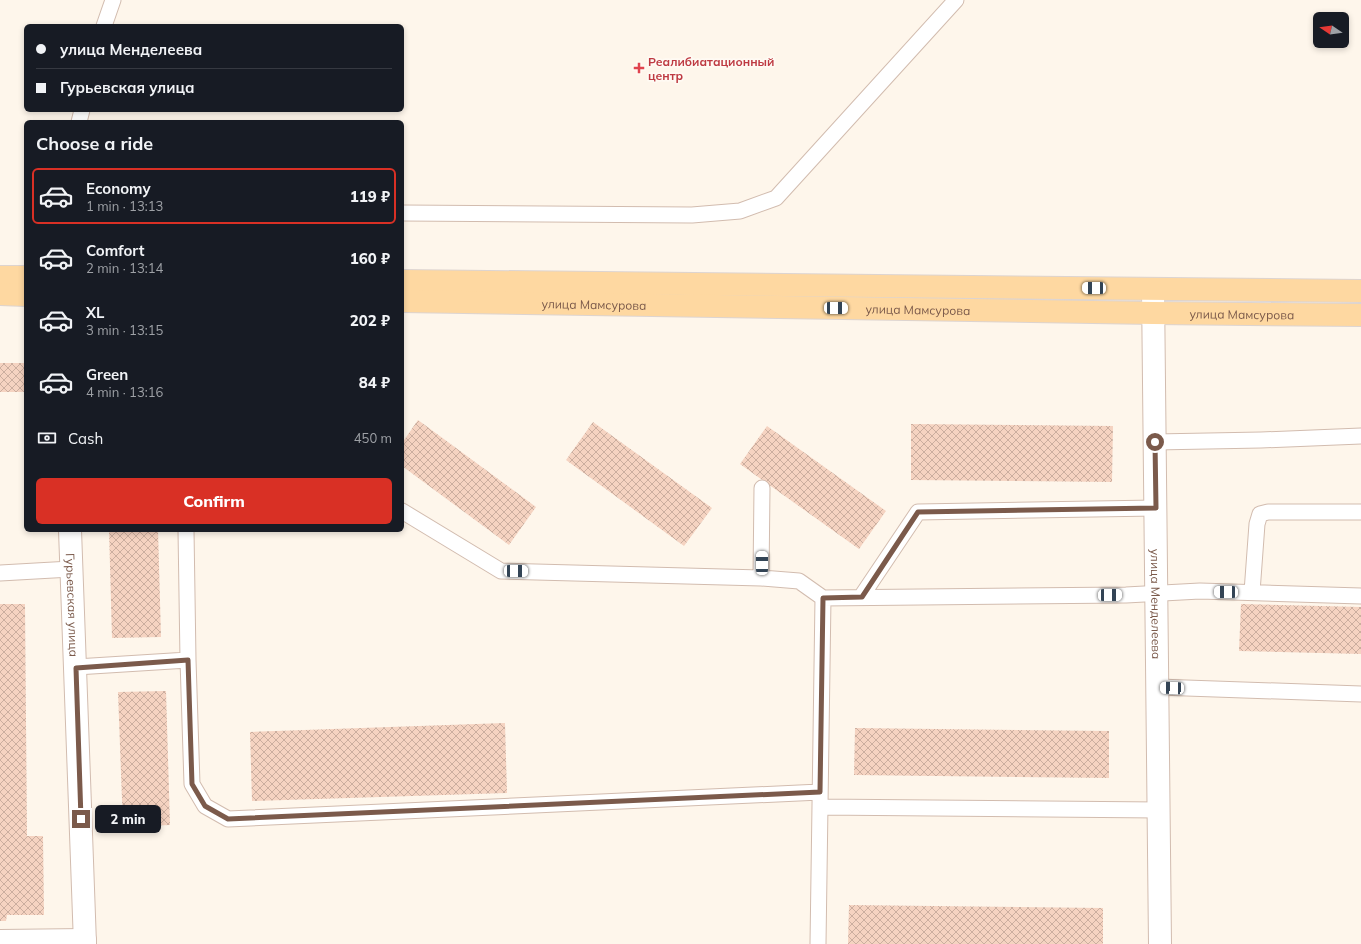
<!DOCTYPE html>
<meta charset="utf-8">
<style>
body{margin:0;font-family:Mulish,sans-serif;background:#242831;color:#f1f3f6;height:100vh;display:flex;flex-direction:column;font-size:15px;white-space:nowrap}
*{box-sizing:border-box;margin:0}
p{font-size:13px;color:#9ea1a6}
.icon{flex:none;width:22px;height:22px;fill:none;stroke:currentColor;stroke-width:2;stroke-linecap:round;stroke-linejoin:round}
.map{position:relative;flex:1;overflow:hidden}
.sheet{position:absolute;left:24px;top:120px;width:380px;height:412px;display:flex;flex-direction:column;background:#171b24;border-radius:6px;box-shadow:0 2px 6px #0003}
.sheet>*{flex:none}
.hud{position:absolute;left:24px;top:24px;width:380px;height:88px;border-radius:6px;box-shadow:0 2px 6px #0003;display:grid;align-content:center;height:88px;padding:0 12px;background:#171b24}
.needle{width:26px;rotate:283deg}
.buttons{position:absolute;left:1313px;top:12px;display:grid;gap:8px}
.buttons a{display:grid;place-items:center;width:36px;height:36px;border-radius:6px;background:#171b24;box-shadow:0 2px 6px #0003;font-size:20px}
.end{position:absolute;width:18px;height:18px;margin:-9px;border:5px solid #7b5a4b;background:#fff;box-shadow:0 0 0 2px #fff}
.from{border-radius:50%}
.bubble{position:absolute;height:28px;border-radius:6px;background:#171b24;box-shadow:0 2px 6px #0003;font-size:13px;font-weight:800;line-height:28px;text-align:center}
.car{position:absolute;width:12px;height:24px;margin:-12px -6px;border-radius:5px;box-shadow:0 0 3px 1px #0007;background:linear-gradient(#fff 24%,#345 0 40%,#fff 0 76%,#345 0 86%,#fff 0)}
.hud b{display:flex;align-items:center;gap:14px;height:38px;font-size:15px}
.hud b+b{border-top:1px solid #363941}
.hud i{width:10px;height:10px;background:#f1f3f6}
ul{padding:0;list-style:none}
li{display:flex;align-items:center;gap:12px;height:56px;margin:0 8px 6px;padding:0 4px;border:2px solid transparent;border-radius:6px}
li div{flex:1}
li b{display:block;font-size:15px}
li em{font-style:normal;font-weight:800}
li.current{border-color:#d93025}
li>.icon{width:36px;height:36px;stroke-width:1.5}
h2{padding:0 12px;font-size:18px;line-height:48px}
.pay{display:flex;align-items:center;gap:10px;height:44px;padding:0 12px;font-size:15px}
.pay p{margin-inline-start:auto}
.button{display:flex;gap:8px;margin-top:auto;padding:8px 12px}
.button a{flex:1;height:46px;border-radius:6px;background:#d93025;color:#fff;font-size:16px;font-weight:800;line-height:46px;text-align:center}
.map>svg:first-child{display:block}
.building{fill:url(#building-cross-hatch)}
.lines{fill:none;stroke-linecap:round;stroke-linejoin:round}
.service-casing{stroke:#d2bcaf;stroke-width:17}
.minor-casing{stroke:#d2bcaf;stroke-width:24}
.primary-casing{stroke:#ddd4d0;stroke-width:24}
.service{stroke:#fff;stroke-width:15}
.minor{stroke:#fff;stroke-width:22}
.primary{stroke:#fed8a1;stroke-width:22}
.route{stroke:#7b5a4b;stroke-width:5}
.health-dot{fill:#e0444e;stroke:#fffaf3;stroke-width:1.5}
.labels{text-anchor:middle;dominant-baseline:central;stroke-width:3.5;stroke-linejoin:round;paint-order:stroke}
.health-label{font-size:12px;font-weight:bold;fill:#be3a42;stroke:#fffaf3;text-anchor:start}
.street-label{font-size:12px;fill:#7b5a4b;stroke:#fffaf3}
</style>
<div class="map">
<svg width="1361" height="944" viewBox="0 0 1361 944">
<defs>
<pattern id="building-cross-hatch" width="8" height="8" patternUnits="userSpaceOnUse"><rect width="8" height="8" fill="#f5d3c1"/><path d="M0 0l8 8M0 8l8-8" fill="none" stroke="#cbae9f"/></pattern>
</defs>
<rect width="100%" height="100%" fill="#fef6eb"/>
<path class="building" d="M0 363H26V392H0Z
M418 420 536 507 509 545 402 466V443Z
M593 422 712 508 684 546 566 460Z
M911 424 1113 426 1112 482 911 480Z
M767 426 886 511 859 549 740 464Z
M109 530H158L161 637 112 638Z
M0 604H25L27 836H43L44 915H7L6 921H0Z
M1241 604 1361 607V654L1239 651Z
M166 691 170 825 123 827 118 692Z
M505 723 507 793 252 801 250 732Z
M855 728 1109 731V778L854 775Z
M849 905 1103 908V944H848Z"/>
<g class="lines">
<defs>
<path id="service" d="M104 26 113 0
M79 122 82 110
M402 213 692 215 740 211 776 198 956 0
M1155 442 1261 440 1361 436
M402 511 501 571 761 578 799 581 823 598
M186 530 188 660 192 784 205 806 228 819 820 792
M0 573 71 569
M761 578 762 488
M1252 592 1257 524 1260 514 1268 512H1361
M861 597 918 512 1156 508
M76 667 188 660
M1158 687 1361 694
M820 807 1159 810
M818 944 823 598 1126 595 1200 591 1361 596"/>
<g id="minor">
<path id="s1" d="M1153 289 1160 944"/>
<path id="s2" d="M70 530 85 944"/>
<path d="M0 941 85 940"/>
</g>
<g id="primary">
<path d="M0 277H26"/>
<path d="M402 281 1361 291"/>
<path d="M0 294 26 295"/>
<path id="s3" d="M402 301 1153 313 1361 315"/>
</g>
</defs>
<use href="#service" class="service-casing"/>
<use href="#minor" class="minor-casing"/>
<use href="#primary" class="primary-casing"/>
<use href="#service" class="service"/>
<use href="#minor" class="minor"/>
<use href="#primary" class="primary"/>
</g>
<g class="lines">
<path class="route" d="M81 819 76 668 188 660 192 784 205 806 228 819 820 792 823 598 862 597 918 512 1156 508 1155 442"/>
</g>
<path class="health-dot" d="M637 62h4v4h4v4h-4v4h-4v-4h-4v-4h4z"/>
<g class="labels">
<g class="health-label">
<text x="648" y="61">Реалибиатационный<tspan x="648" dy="14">центр</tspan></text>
</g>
<g class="street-label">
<text stroke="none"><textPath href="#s3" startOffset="192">улица Мамсурова</textPath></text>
<text stroke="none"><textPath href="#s3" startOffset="516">улица Мамсурова</textPath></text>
<text stroke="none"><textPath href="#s3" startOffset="840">улица Мамсурова</textPath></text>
<text stroke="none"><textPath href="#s1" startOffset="315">улица Менделеева</textPath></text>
<text stroke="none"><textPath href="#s2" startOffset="75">Гурьевская улица</textPath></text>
</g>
</g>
</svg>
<div class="buttons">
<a><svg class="needle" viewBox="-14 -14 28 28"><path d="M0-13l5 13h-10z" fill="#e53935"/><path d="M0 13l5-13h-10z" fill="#9ea1a6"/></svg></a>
</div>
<i class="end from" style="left:1155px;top:442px"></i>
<i class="end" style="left:81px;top:819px"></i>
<div class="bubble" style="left:95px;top:805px;width:66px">2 min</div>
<i class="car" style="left:1094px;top:288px;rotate:271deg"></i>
<i class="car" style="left:836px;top:308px;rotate:91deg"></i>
<i class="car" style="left:762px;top:563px;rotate:0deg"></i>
<i class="car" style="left:516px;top:571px;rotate:91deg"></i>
<i class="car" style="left:1226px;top:592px;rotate:271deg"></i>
<i class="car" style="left:1110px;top:595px;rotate:89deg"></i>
<i class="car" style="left:1172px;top:688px;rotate:272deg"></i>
<div class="hud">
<b><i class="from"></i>улица Менделеева</b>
<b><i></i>Гурьевская улица</b>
</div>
<section class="sheet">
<h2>Choose a ride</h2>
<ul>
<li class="current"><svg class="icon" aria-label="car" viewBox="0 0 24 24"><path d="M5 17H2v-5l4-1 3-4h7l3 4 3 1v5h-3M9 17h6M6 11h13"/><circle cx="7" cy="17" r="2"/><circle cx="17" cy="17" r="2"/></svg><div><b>Economy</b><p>1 min · 13:13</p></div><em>119 ₽</em></li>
<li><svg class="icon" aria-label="car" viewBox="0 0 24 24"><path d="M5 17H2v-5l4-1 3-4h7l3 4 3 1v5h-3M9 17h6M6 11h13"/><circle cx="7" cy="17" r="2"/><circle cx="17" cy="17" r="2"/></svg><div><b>Comfort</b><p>2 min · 13:14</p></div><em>160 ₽</em></li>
<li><svg class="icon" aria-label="car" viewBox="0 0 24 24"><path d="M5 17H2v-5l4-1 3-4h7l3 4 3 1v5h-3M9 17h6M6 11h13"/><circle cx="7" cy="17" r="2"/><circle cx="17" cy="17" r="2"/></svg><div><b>XL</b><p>3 min · 13:15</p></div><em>202 ₽</em></li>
<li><svg class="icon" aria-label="car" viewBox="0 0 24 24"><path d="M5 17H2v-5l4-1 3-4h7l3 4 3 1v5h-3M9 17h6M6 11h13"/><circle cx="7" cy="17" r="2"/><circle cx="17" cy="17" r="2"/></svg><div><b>Green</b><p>4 min · 13:16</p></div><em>84 ₽</em></li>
</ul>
<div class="pay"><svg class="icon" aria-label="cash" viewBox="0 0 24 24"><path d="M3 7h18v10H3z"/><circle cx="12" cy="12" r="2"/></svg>Cash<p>450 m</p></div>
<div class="button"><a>Confirm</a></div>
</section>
</div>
